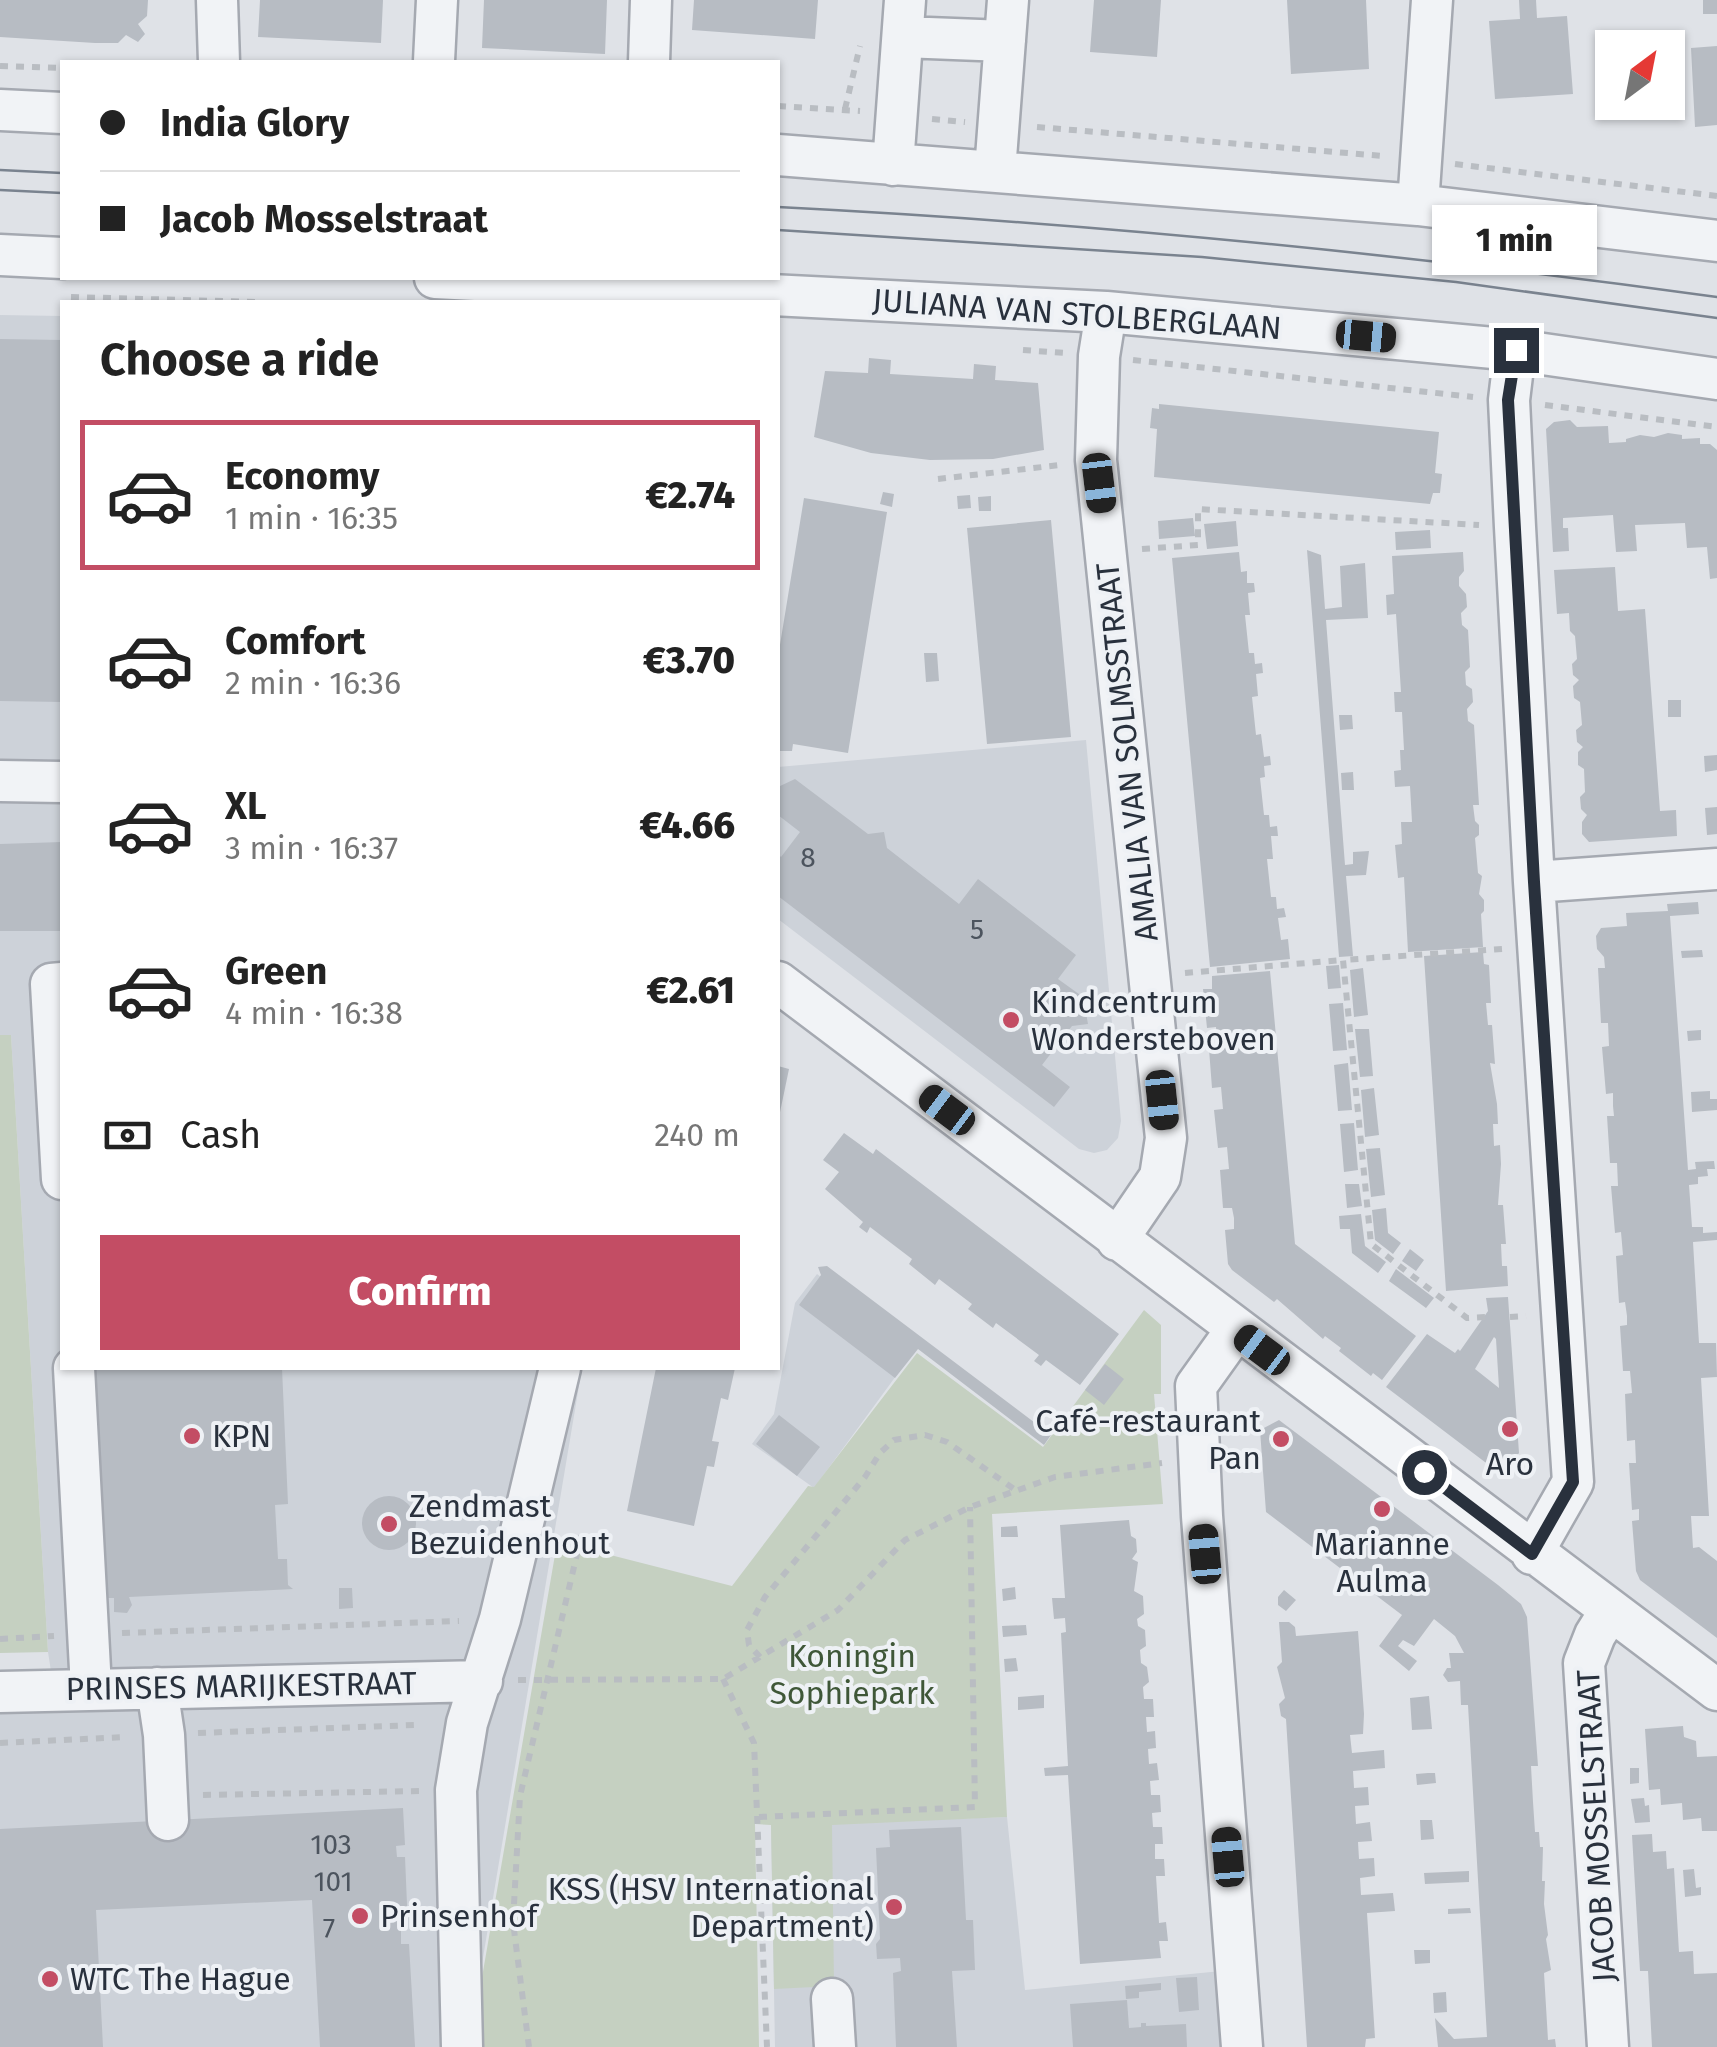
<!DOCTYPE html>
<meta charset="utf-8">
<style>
body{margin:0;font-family:"Fira Sans",sans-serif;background:#f6f6f6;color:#222;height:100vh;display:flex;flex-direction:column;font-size:38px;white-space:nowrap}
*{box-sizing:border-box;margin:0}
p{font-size:32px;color:#767676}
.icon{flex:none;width:55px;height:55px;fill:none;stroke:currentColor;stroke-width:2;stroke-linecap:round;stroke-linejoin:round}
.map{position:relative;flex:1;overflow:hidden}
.sheet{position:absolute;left:60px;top:300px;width:720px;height:1070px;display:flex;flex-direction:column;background:#fff;border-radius:0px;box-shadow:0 2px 8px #0004}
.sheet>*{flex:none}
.banner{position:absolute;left:60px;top:60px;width:720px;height:220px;border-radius:0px;box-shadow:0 2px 8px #0004;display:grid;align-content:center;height:220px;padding:0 40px;background:#fff}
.needle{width:65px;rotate:32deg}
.buttons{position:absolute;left:1595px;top:30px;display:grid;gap:20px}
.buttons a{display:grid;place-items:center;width:90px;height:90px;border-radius:0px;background:#fff;box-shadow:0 2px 8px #0004;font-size:50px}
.end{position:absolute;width:45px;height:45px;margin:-22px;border:12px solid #29313d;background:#fff;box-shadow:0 0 0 5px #fff}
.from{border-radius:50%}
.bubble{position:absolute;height:70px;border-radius:0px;background:#fff;box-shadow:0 2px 8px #0004;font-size:32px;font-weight:800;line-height:70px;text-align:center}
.car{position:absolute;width:30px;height:60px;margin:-30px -15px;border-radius:12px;box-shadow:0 0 8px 2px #0007;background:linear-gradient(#222 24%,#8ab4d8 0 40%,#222 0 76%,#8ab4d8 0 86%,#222 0)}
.banner b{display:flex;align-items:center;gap:35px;height:95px;font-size:38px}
.banner b+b{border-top:2px solid #e0e0e0}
.banner i{width:25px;height:25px;background:#222}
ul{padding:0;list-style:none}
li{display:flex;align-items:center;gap:30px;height:150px;margin:0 20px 15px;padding:0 20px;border:5px solid transparent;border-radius:0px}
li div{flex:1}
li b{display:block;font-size:38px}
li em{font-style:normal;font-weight:800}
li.current{border-color:#c34d64}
li>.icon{width:90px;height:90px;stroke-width:1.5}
h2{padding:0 40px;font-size:45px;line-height:120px}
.pay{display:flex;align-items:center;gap:25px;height:110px;padding:0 40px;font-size:38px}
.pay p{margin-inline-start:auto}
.primary-button{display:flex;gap:20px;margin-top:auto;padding:20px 40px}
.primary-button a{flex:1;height:115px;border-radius:0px;background:#c34d64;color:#fff;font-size:40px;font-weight:800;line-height:115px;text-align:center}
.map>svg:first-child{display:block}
.built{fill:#cdd2d9}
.green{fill:#c5d0c1}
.building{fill:#b7bcc3;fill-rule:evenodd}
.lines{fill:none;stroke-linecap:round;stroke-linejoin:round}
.minor-casing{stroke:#a5a9b1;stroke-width:45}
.path{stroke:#b9bdc2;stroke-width:6;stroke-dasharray:8 8;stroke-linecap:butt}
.minor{stroke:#f1f3f6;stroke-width:40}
.tram{stroke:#7a838f;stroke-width:2.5}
.route{stroke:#29313d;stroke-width:12}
.poi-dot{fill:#c34d64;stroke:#eef1f5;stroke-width:4}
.labels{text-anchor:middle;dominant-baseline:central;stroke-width:8;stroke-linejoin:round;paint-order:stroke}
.number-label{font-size:28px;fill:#4c545e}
.street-label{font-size:32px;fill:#29313d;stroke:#eef1f5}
.poi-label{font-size:32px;fill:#29313d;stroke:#eef1f5;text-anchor:start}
.park-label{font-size:32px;fill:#3f5738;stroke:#eef1f5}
</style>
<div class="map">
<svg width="1717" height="2047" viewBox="0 0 1717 2047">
<rect width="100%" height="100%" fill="#dfe2e7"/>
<path class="built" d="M0 315 62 316V1368H582L468 2047H0V1712L57 1710 48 1652 11 1035H0Z
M1086 740 1121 1121 1118 1138 1107 1150 1094 1153 1079 1149 778 919V767Z
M817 1274 915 1350 814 1488 752 1444 774 1414 795 1303Z
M1007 1817 1025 1990 1232 1970 1238 2047H775L771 1825Z"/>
<path class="green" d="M0 1035H11L48 1652 0 1653Z
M1144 1310 1161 1325V1394H1154L1163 1504 992 1514 1007 1817 832 1825 834 1986 774 1989 771 1825 755 1824 759 2047H470L556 1549 579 1547 732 1586 808 1486 814 1487 917 1353 1043 1447Z"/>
<path class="building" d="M0 0H148L147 16 138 24 145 34 138 42 126 35 118 43H95L0 37Z
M260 0H383L381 43 258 37Z
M484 0H607L605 54 482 48Z
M694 0H818L815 39 692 30Z
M1094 0H1161L1157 57 1090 52Z
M1287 0H1366L1369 69 1291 74Z
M1519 0H1536L1537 18 1567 16 1573 94 1495 99 1489 21 1520 19Z
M1703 0H1717V14H1703Z
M1717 46V125L1695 127 1691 48Z
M0 339 62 340V702L0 701Z
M869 358 891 360 890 374 973 379 974 364 996 366 995 380 1038 383 1044 450 993 459 930 460 871 453 814 437 825 371 868 373Z
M1159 404 1439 432 1435 473 1442 474 1440 493H1433L1430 504 1154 477 1157 429 1150 428 1152 408 1159 409Z
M1570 420 1577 427 1608 426 1609 443 1626 442V439L1640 435 1654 437 1668 433 1682 435V439L1700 438V444H1710L1717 450V578L1710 579 1707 547 1687 548 1685 523 1635 525 1637 551 1616 552 1613 515 1563 518V528H1568L1569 551 1553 552 1546 429 1554 422Z
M883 492 894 494 892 507 880 504Z
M970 495 971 508 958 509 957 496Z
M991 496V511H979L978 497Z
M804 498 887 512 848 753 793 744 792 751H778V657Z
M1193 518 1195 536 1159 539 1158 521Z
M1051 520 1071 737 987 744 967 528Z
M1236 521 1238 546 1207 549 1204 524Z
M1430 530 1431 548 1396 550 1395 532Z
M1307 550 1321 555 1325 609 1342 607 1340 566 1365 563 1368 618 1326 620 1345 865 1353 864V852L1369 851 1366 875 1346 876 1353 956 1339 957Z
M1239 552 1241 572 1247 571V583H1254L1255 592 1248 593 1250 615H1245L1249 653H1254L1255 664 1262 663 1263 673 1256 674 1258 696 1252 697 1256 735 1261 734 1264 757 1270 756 1271 765 1264 766 1265 777 1260 778 1264 815H1269L1270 827 1277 826 1278 836H1271L1273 859H1267L1271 897H1276L1277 909 1284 908 1286 917 1278 918 1281 940 1288 939 1290 959 1210 967 1172 558Z
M1463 552 1464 571 1459 577V586L1466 594 1467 607 1461 613 1462 625 1468 630 1469 647 1470 667 1465 672 1466 685 1472 689 1473 702 1467 709 1468 721 1474 725 1479 805H1473L1475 821 1479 825V835L1475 838 1478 873 1482 876 1479 894 1484 900V911L1481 914 1483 947 1408 952 1404 877 1398 878 1395 845 1402 844 1401 822H1412L1410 786 1395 787 1394 771 1401 770 1400 750H1404L1402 712H1395L1394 692H1401L1396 614 1387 615 1386 595 1394 594 1392 556Z
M1615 567 1618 611 1645 609 1660 811 1676 810 1677 836 1589 842 1582 834V822L1587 815 1581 809 1580 797 1585 792 1584 769 1578 765V752L1583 747 1577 742 1576 730 1582 725 1580 702 1574 698 1573 686 1579 680 1573 675 1572 664 1577 659 1575 636 1570 631 1569 613 1557 614 1554 570Z
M924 653H937L939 681 926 682Z
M1668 700H1681V717H1668Z
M1339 715H1352L1353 729 1340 730Z
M1717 755V770L1705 772 1704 756Z
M1353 772 1354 790H1342L1341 773Z
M795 779 868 834 884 832 887 848 959 904 978 879 1076 955 1058 979 1090 1002 1085 1007 1088 1024 1072 1026 1042 1065 1070 1087 1054 1107 778 896V854L781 857 800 832 778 815V787Z
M1717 807V834L1707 835 1705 808Z
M62 842V931H0V844Z
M1698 902 1699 914 1670 916 1688 1170 1696 1169 1695 1162 1714 1161 1715 1169H1707L1708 1176 1698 1177V1184L1689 1185 1692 1227H1703V1233L1717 1232V1240L1693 1242 1699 1343H1716L1717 1377 1701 1378 1709 1516H1691L1693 1548 1699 1547 1717 1561V1638L1640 1580 1636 1571 1632 1521 1639 1520V1509L1632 1510 1629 1463H1636L1635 1440 1627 1441 1625 1394 1632 1393 1630 1371H1623L1620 1326 1627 1325V1316L1625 1302 1619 1303 1616 1256 1623 1255 1621 1232 1615 1233 1611 1186H1618L1617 1163H1610L1607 1116H1614L1613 1106V1093L1606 1094 1602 1047 1609 1046 1608 1023H1601L1598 968H1605L1604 957 1597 949 1596 936 1601 928 1627 926 1626 913 1668 911 1667 904Z
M1702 950 1703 957 1682 958 1681 951Z
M1483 952 1484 964 1489 965 1491 1003H1486L1488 1025H1492L1495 1064 1490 1063 1497 1104 1498 1124H1493L1494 1146 1500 1145 1501 1164 1498 1205H1503L1506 1244H1501L1502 1266H1507L1508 1286 1446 1291 1424 956Z
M1339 965 1341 988 1328 989 1326 966Z
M1363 968 1368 1015 1354 1017 1350 970Z
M1270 971 1295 1244 1416 1336 1382 1380 1373 1373 1371 1376 1339 1351 1341 1348 1325 1336 1323 1339 1277 1299 1274 1302 1232 1270 1228 1264 1225 1230 1234 1229V1218L1232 1208H1223L1220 1170 1229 1169 1227 1147 1218 1148 1214 1110 1223 1109 1221 1087 1212 1088 1209 1049 1218 1048 1217 1038 1216 1027 1207 1028 1203 989H1212V976Z
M1343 1003 1347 1050 1333 1051 1329 1004Z
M1355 1029H1369L1373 1076 1360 1077Z
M1701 1030V1040L1688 1041 1687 1031Z
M1348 1063 1352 1110 1338 1111 1334 1065Z
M778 1066 789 1069 779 1117H778Z
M1374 1088 1379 1135 1365 1137 1361 1090Z
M1710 1091V1099H1717V1110L1692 1112 1691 1092Z
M1354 1123 1358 1170 1344 1172 1340 1124Z
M844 1133 873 1154 876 1149 1119 1334 1080 1385 1046 1360 1041 1366 1034 1361 1039 1355 996 1323 993 1328 968 1309 972 1304 939 1279 935 1285 909 1264 912 1259 870 1227 867 1233 859 1227 863 1222 825 1189 839 1172 823 1160Z
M1380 1148 1385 1195 1371 1197 1366 1149Z
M1345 1184H1359L1362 1206 1347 1208Z
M1386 1208 1388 1233 1401 1243 1393 1254 1375 1240 1372 1210Z
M1361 1214 1365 1246 1386 1262 1378 1273 1352 1253 1350 1229H1340L1339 1216Z
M1410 1249 1424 1260 1416 1271 1402 1261Z
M827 1266 1051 1435 1044 1445 918 1349 895 1378 799 1305 821 1275 818 1267Z
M1396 1269 1434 1298 1426 1308 1389 1281Z
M1508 1297 1519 1453 1502 1475 1386 1387 1427 1334 1455 1353 1458 1349 1460 1351 1488 1311 1486 1298ZM1494 1337 1496 1339 1499 1388 1475 1369Z
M1105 1364 1124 1379 1104 1405 1085 1390Z
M95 1368H282L288 1504 275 1505 278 1559H287L288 1585 293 1589 129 1597 132 1605 127 1613 114 1612V1598H108L104 1551Z
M656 1368H735L728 1400 721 1398 712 1441 719 1442 714 1467 707 1466 694 1526 627 1511Z
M779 1415 820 1447 797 1476 756 1444Z
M1279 1420 1498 1585 1521 1604 1527 1617 1538 1766H1531L1533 1802 1535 1832H1539L1540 1847H1543L1542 1881H1545L1544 1904 1548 1935 1546 1939 1551 1970 1544 1973 1548 2040 1555 2039 1556 2047H1438L1435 2018 1454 2039 1487 2037 1468 1705H1461L1460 1681 1448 1682 1443 1675 1447 1668H1451L1449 1653H1464L1455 1636 1434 1619 1414 1646 1403 1640 1398 1646 1417 1661 1409 1671 1379 1646 1402 1615 1266 1512 1260 1430Z
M362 1523a27 27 0 1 1 54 0a27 27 0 1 1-54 0Z
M1129 1520 1131 1536 1136 1539 1137 1552 1132 1559 1138 1562 1134 1591 1143 1596 1144 1614 1137 1619 1138 1626 1145 1630 1146 1646 1140 1650 1141 1663 1147 1667 1149 1682 1143 1687 1144 1699H1153L1154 1717H1146L1147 1732 1155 1731 1156 1748 1148 1749 1149 1764 1157 1763 1159 1780 1150 1781 1151 1795H1160L1161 1812 1152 1813 1153 1827H1162L1163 1844H1155V1859H1164L1165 1876H1156L1159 1923 1166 1922 1168 1941H1159L1161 1958 1080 1964 1068 1775 1045 1776 1044 1768 1068 1766 1061 1633 1066 1632 1065 1618 1054 1619 1052 1598H1065L1060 1525Z
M1017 1526 1018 1537H1001V1527Z
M1015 1587 1016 1599 1003 1601 1002 1589Z
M339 1588H352L353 1608 339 1609Z
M1284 1590 1296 1600 1286 1611 1278 1605V1597Z
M1279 1622H1289L1295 1627 1296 1636 1358 1631 1364 1714 1363 1734 1350 1735 1352 1753 1384 1750 1385 1768 1353 1771 1354 1788 1368 1787 1369 1805 1355 1806 1356 1824 1370 1822 1372 1841 1358 1842 1359 1859 1374 1858 1375 1876 1360 1878 1361 1895 1393 1893 1395 1911 1367 1913 1375 2038 1366 2039 1365 2047H1307L1286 1719 1281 1716 1279 1704 1285 1698 1277 1667 1282 1662Z
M1026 1625 1027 1635 1003 1637 1002 1626Z
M1016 1658 1018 1671 1005 1672 1004 1659Z
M1044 1695V1708L1018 1710V1697Z
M1429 1696 1432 1729 1412 1730 1410 1698Z
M1683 1726 1684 1737 1696 1741 1697 1757 1717 1756V1831H1702L1701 1818 1683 1820 1682 1803 1661 1805 1660 1789 1649 1790 1645 1729Z
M1630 1768H1639V1783L1630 1784Z
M1428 1773H1435L1436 1783 1417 1785 1416 1774Z
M1644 1798 1645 1806 1649 1805 1650 1822 1635 1823 1631 1799Z
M403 1808 405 1845 396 1846 397 1857H405L408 1928H401V1944H409L415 2047H320L312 1900 96 1910 103 2047H0V1829Z
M1420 1820H1432L1434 1839 1421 1840Z
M961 1827 966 1920H973L975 1970 952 1971 957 2047H896L893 1973 901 1971 900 1958 877 1959 876 1944 880 1939 876 1848 890 1847 889 1830Z
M1652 1834 1653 1852 1666 1851 1667 1869 1674 1868 1679 1952 1693 1951 1694 1974 1717 1973V2047H1652L1648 1971H1640L1632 1835Z
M1694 1869 1696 1888 1701 1887V1895L1685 1897 1683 1870Z
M1469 1871V1882L1425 1884 1424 1873Z
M1470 1908 1471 1913 1448 1914V1909Z
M1414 1950H1430V1963L1415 1964Z
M1197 1977 1199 2010 1179 2012 1176 1978Z
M1161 1983V1990L1139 1992V1998L1126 1999 1125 1986Z
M1446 1992 1447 2012 1434 2013 1433 1993Z
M1127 2000 1129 2028 1141 2027V2023H1146V2026L1186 2024 1187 2047H1073L1070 2004Z"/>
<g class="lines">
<defs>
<path id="minor" d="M217 0 219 62
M903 37 1005 41
M434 61 437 0
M649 62 651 0
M0 110 62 113
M778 155 1418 205 1717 241
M893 165 905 0
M995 171 1008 0
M1418 205 1432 0
M0 255 62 258
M435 278 1106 312 1515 350 1717 379
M1106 312 1099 356 1096 460 1166 1138 1160 1177 1117 1240
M1515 350 1509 400 1515 527 1534 882 1573 1482 1532 1554
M0 781 62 782
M1534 882 1717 869
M778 982 1717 1690
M62 983 51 984 62 1179
M1236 1330 1196 1386 1202 1516 1242 2047
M74 1368 91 1688
M157 1688 164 1735 168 1820
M0 1692 482 1681
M832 1999 835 2047
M462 2047 456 1790 467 1723 500 1619 560 1368
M1608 2047 1584 1663 1595 1635 1610 1611"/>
</defs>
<use href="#minor" class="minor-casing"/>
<path class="path" d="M0 66 62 68
M778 106 860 111
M845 109 860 46
M932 119 965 122
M1037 127 1383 156
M1455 164 1717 196
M71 297 258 302
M1023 350 1065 353
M1133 360 1473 397
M1545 405 1717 427
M938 479 1060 465
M1142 549 1198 545V509L1479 525
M1185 973 1343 960
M1485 1317 1467 1318 1371 1244 1343 960 1502 949
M1510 1317 1526 1316
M122 1633 459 1621
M0 1639 54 1636
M760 1657 749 1645 747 1630 765 1597 865 1477 880 1453 894 1440 925 1435 947 1442 1014 1489
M723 1679 754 1743 767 2047
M518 1680 723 1679 838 1610 905 1540 970 1507 1055 1477 1162 1463
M198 1733 415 1725
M0 1743 126 1737
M203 1795 421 1791
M759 1817 975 1807 970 1507
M529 2047 513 1922 520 1796 582 1533"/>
<use href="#minor" class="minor"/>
<path class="tram" d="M0 170 62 173
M0 190 62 193
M778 207C1094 223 1403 254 1717 297
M778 230 1202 257 1456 282 1717 318"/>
</g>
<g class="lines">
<path class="route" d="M1424 1472 1532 1554 1573 1482 1534 882 1508 400 1516 350"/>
</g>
<g class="poi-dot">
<circle cx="1011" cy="1020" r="10"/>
<circle cx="1510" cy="1429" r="10"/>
<circle cx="192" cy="1436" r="10"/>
<circle cx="1281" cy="1439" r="10"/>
<circle cx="1382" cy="1509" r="10"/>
<circle cx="389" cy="1524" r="10"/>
<circle cx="894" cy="1907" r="10"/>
<circle cx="360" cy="1916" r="10"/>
<circle cx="50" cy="1979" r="10"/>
</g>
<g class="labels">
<g class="number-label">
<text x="808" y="857">8</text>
<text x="977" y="929">5</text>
<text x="331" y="1844">103</text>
<text x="333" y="1881">101</text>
<text x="329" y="1928">7</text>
</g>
<g class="street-label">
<text transform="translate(1077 314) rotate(4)">JULIANA VAN STOLBERGLAAN</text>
<text transform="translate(1127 752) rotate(-96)">AMALIA VAN SOLMSSTRAAT</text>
<text transform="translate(241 1686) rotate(-1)">PRINSES MARIJKESTRAAT</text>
<text transform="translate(1596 1826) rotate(-93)">JACOB MOSSELSTRAAT</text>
</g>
<g class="poi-label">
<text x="1031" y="1002">Kindcentrum<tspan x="1031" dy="37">Wondersteboven</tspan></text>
<text x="1261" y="1421" text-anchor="end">Café-restaurant<tspan x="1261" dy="37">Pan</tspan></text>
<text x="212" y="1436">KPN</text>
<text x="1510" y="1464" text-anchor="middle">Aro</text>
<text x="409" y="1506">Zendmast<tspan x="409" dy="37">Bezuidenhout</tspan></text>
<text x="1382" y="1544" text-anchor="middle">Marianne<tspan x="1382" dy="37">Aulma</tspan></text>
<text x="874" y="1889" text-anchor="end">KSS (HSV International<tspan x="874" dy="37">Department)</tspan></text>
<text x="380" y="1916">Prinsenhof</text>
<text x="70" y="1979">WTC The Hague</text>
</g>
<g class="park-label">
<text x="852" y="1656">Koningin<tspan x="852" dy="37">Sophiepark</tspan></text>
</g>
</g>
</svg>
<div class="buttons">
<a><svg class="needle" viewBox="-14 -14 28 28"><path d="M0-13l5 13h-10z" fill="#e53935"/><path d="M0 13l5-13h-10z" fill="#767676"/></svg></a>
</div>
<i class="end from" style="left:1424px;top:1472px"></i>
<i class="end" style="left:1516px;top:350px"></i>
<div class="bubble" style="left:1432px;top:205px;width:165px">1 min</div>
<i class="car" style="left:1366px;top:336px;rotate:95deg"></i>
<i class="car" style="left:1099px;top:483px;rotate:173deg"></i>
<i class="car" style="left:1162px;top:1100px;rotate:174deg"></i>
<i class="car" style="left:947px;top:1110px;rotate:307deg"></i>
<i class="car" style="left:1262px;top:1350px;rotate:307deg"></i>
<i class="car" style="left:1205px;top:1554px;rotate:355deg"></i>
<i class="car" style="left:1228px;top:1857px;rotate:355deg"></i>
<div class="banner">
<b><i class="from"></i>India Glory</b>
<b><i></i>Jacob Mosselstraat</b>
</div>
<section class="sheet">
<h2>Choose a ride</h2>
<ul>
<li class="current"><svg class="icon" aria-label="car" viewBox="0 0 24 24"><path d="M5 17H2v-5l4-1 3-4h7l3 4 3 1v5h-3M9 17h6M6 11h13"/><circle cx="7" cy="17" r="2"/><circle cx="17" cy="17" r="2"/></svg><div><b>Economy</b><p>1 min · 16:35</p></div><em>€2.74</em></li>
<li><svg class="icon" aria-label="car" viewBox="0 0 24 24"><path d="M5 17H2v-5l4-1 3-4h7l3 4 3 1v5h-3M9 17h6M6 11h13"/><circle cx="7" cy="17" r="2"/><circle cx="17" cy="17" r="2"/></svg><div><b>Comfort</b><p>2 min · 16:36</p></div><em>€3.70</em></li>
<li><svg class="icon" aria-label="car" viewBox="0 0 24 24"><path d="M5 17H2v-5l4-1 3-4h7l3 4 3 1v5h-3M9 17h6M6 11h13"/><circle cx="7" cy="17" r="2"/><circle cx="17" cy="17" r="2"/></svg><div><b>XL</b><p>3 min · 16:37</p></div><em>€4.66</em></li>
<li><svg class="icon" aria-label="car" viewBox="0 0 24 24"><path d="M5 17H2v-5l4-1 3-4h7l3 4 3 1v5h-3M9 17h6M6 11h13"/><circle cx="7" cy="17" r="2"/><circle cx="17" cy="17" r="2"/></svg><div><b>Green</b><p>4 min · 16:38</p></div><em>€2.61</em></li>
</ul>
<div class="pay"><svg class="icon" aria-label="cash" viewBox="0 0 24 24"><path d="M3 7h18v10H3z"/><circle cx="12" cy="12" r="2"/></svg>Cash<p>240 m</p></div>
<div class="primary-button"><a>Confirm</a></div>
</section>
</div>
